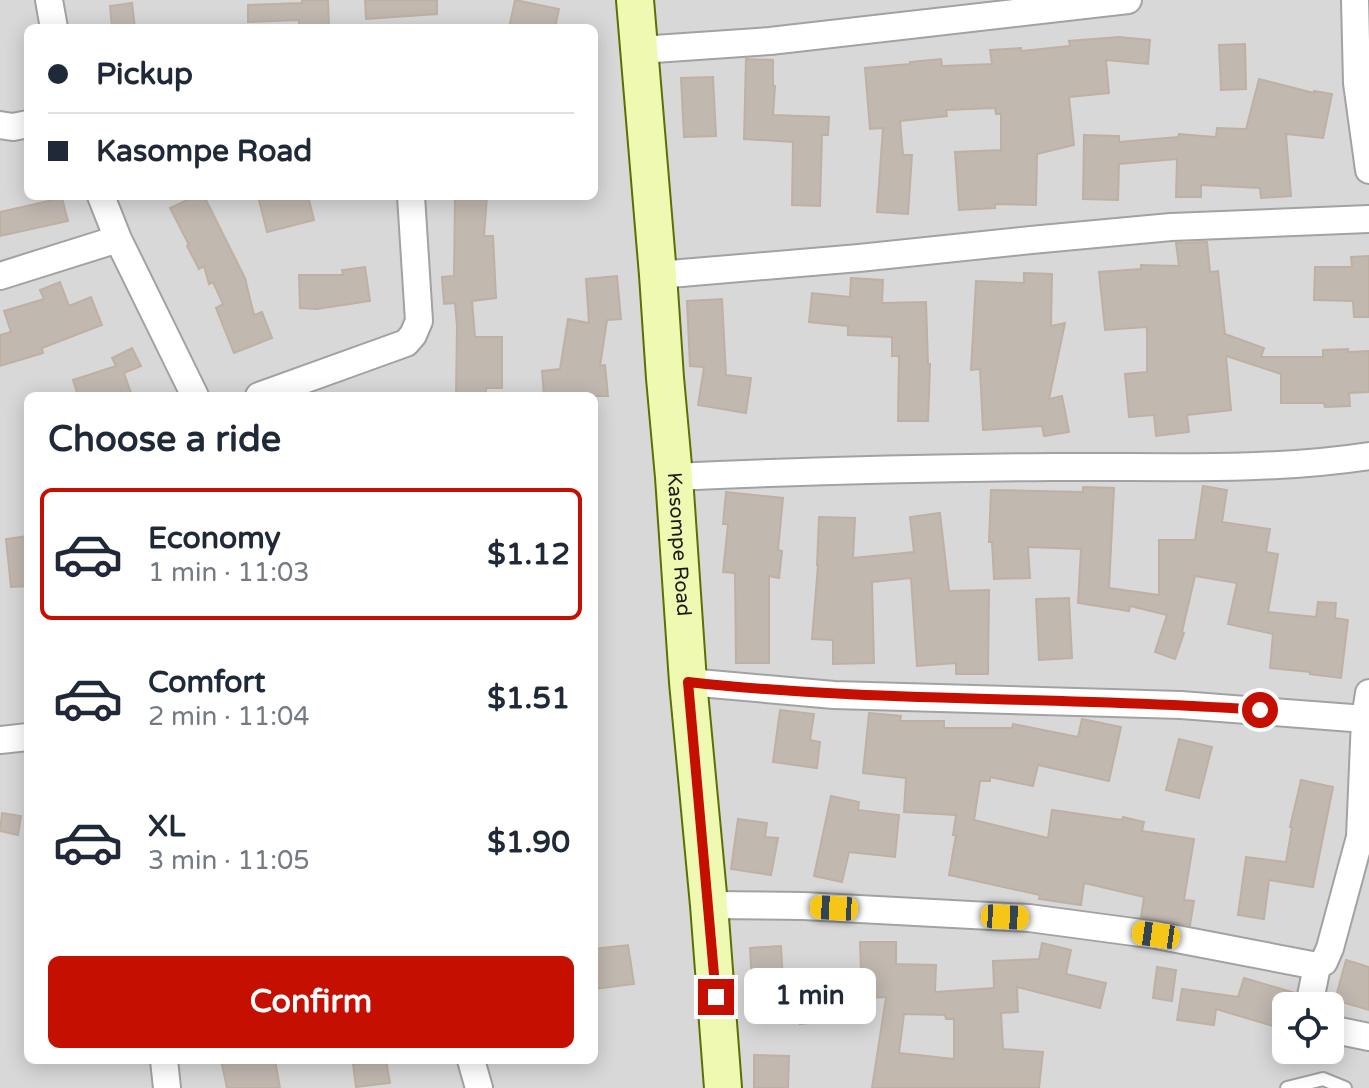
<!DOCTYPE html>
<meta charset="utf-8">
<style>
body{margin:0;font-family:"Varela Round",sans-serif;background:#f2f2f3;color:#1f2937;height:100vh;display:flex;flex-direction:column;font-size:30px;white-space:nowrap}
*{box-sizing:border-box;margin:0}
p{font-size:26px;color:#747a83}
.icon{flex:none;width:44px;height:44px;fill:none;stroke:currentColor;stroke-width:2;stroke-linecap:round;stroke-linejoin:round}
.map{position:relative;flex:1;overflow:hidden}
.details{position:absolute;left:24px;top:392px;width:574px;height:672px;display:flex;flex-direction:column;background:#fff;border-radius:12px;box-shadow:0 4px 20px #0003}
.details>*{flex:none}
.top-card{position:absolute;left:24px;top:24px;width:574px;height:176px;border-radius:12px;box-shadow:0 4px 20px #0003;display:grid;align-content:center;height:176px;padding:0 24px;background:#fff}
.tools{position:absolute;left:1272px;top:992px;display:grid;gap:16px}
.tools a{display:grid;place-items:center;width:72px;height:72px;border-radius:12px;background:#fff;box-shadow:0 4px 20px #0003;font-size:40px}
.end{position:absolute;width:36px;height:36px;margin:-18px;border:10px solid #c50f01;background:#fff;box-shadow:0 0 0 4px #fff}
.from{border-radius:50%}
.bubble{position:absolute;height:56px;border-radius:12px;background:#fff;box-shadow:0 4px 20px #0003;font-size:26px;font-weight:700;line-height:56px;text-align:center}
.car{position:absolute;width:24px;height:48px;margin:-24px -12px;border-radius:10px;box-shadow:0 0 6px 2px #0007;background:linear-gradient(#f5c518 24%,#345 0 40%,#f5c518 0 76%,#345 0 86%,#f5c518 0)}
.top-card b{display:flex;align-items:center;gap:28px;height:76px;font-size:30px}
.top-card b+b{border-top:2px solid #e0e1e3}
.top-card i{width:20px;height:20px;background:#1f2937}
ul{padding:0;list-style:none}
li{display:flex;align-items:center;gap:24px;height:132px;margin:0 16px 12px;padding:0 8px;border:4px solid transparent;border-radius:12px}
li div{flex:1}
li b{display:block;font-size:30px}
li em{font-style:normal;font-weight:700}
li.current{border-color:#c50f01}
li>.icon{width:72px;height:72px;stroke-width:1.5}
h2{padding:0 24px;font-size:36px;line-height:96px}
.action{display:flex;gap:16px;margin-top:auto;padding:16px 24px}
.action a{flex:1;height:92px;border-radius:12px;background:#c50f01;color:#fff;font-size:32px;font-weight:700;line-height:92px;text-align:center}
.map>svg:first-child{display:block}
.residential{fill:#d9d8d8;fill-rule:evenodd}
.building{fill:#c1b8b0;stroke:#beb1a3;stroke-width:2;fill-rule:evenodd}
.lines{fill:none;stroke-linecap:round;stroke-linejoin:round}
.lane-casing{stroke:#a2a2a2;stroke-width:16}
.street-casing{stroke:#a2a2a2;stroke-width:30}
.secondary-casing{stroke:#5c6f05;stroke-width:40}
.lane{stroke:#fff;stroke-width:12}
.street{stroke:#fff;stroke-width:26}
.secondary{stroke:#f0f9b2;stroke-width:36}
.route{stroke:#c50f01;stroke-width:10}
.labels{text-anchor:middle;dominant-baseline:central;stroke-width:6;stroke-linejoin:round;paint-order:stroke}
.street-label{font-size:20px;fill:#1b1b1b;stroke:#fff}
</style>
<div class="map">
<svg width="1369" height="1088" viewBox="0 0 1369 1088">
<rect width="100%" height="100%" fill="#edeae0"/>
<path class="residential" d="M0 0H1369V1088H0ZM28 28H594V196H28ZM28 396H594V1060H28ZM1286 1006H1330V1050H1286Z"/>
<path class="building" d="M302 0H328L329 28H299V20L248 22V5L302 3Z
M365 0H437V14L366 19Z
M515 0 559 9 555 28H509Z
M132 3 135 28H112L110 6Z
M1119 37 1150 40 1148 64 1106 60 1109 93 1069 97 1074 145 1037 154 1036 205 995 204V208L959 210 955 152 1001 150V114H996L995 108 946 110 947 116 900 121 903 155H912L908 214 877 212 883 128 870 129 865 68 910 64V62L941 59 942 66 992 64 990 50 1021 48V51L1070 46 1069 41Z
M1245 44 1246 89 1221 90 1219 45Z
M746 59 773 60V86H775L773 115 829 117 828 135H822L820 206 792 205 793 142 744 139Z
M713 77 716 136 684 137 681 78Z
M1259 79 1314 93V91L1332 94 1323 138 1286 134 1291 196 1261 198 1260 188 1201 185V197H1176L1177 159 1119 164 1118 200 1083 199 1084 135 1119 136V142L1178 137 1179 134 1216 137 1217 128 1246 129Z
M196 196H204L245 278 254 315 262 312 272 338 234 353 216 308 223 304 213 282 209 284 204 266 199 269 187 246 189 245 170 208Z
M258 196H308L314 220 267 232Z
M455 196H487L484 236H493L496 298 472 301 475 337H502V388H486V396H456L457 327 455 303 444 304 442 277 454 276Z
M62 198 68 221 0 236V212Z
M1207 242 1210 272 1218 271 1225 334 1264 348 1261 357H1323V350L1348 349V352L1369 351V392L1349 393 1350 406 1325 407 1324 403H1281V374L1226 356 1231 410 1187 415 1189 432 1156 436 1154 415 1129 417 1125 374 1147 372V327L1105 330 1099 272 1141 269V265L1179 266 1176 243Z
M1369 256V317H1354L1353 301 1314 300 1315 267H1352L1351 257Z
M365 267 370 301 317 309 300 308 299 275H343L342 270Z
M1024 273 1052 274 1051 326 1065 323 1049 399 1062 396 1069 432 1044 436 1042 426 983 430 980 369 971 370 976 281 1024 283Z
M617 276 621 319 607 320 600 366 605 365 608 396H544L542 371 560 369 568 319 589 323 586 279Z
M851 278 883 280 882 303 926 302 928 364H930L928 421H898L899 356H892V337L848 335V326L809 322 812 293 850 297Z
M60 282 69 306 91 297 102 325 42 348 43 353 0 366V335L11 332 4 311 44 299 40 290Z
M722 299 726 375 751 378 746 413 698 405 704 367 690 366 687 301Z
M132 348 141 366 124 373 132 396H78L73 380 116 366 112 358Z
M1203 486 1227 490 1222 522 1270 529 1266 552 1278 554 1268 612 1316 617 1318 602 1336 603 1335 618 1348 620 1341 678 1310 674V672L1270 668 1273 634 1228 624 1237 583 1195 576 1182 632 1184 633 1175 659 1155 652 1167 615 1130 606 1129 611 1078 603 1081 549 1028 547 1030 578 994 579 992 542H989L991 490 1083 492V487L1114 488 1109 588 1159 595V540H1195Z
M726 492 783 498 778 550 782 551 779 578 769 576V663H736L735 573 723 572 728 524H723Z
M940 513 949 591 989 590 988 674H956V663L917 666 911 578 872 582 874 663 833 664V640L812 639 818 565H817L819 517 855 518 853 558 914 552 910 517Z
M28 536V586L11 587 6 539Z
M1069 598 1072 658 1039 660 1036 599Z
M780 710 814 714 810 740 820 742 817 768 773 762Z
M869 713 901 716 900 721H944V728H1012L1013 724 1078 737 1082 719 1121 727 1109 781 1038 765 1033 786 990 777V781H980L974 820 1048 838 1052 810 1122 820 1123 817 1144 822 1142 831 1194 839 1184 900 1194 901 1190 925 1141 917 1144 897 1084 883 1081 905 1039 899 1040 895 949 875 956 835H953L956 815 904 812 906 778 863 773Z
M1179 739 1212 747 1199 798 1166 790Z
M1301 780 1333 787 1313 887 1269 880 1264 919 1238 915 1246 857 1286 862 1292 827H1290Z
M831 796 859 802 858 810 899 815 895 857 849 852 842 882 814 876Z
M2 813 21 816 18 835 0 831Z
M738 819 767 823 765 837 778 838 771 875 731 869Z
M860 942H896V964L936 965 935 992 994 988 993 961 1039 959 1042 943 1071 950 1066 974 1106 983 1100 1008 1017 987 1018 1012 1001 1013 1003 1049 1043 1052 1039 1088H872L886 997 862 998ZM904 1014 945 1015 946 1019H954V1059L899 1053Z
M628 945 634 984 594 989V949Z
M781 946 784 1000 834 994 837 1020 800 1024 799 1017 754 1019 750 948Z
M1346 960 1369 967V1010L1335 1000Z
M1157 967 1176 970 1172 1001 1153 998Z
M1244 978 1295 993 1293 1006H1286V1030L1216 1009 1214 1025 1177 1020 1182 989 1238 997Z
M754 1055 789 1056 788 1088H754Z
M221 1060H275L280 1088H227Z
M386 1060 390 1083 356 1087 353 1064Z"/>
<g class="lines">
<defs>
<path id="lane" d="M1287 1088 1323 1079 1345 1088"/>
<path id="street" d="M49 0 54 28
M1355 0 1357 83 1369 170
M640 50 770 41 1128 0
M0 125 13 127 28 124
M101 196 118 239 195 396
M658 275 859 258 1031 240 1171 227 1369 219
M0 276 118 239
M259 396 406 343 413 335 419 321 411 196
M674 477C800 471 926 468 1052 467 1158 466 1264 472 1369 456
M688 682 834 695 1181 705 1365 719 1369 693
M1365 719 1360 837 1369 838
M0 740 28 737
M709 905 803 906 1029 918 1156 935 1317 966 1324 962 1330 948 1360 837
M1309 1006 1317 966
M1330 1029 1369 1037
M164 1060 167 1088
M471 1060 479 1088"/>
<g id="secondary">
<path id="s1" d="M635 0 658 275 665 378 674 477 688 682 709 905 723 1088"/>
</g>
</defs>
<use href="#lane" class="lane-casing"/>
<use href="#street" class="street-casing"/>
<use href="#secondary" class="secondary-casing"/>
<use href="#lane" class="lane"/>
<use href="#street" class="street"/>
<use href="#secondary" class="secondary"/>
</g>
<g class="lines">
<path class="route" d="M716 997 688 682C878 703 1069 696 1260 710"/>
</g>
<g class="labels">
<g class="street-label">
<text stroke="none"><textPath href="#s1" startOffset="546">Kasompe Road</textPath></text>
</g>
</g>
</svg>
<div class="tools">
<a><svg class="icon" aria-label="locate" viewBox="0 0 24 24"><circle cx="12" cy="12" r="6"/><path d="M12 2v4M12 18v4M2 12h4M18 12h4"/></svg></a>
</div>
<i class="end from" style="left:1260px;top:710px"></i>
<i class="end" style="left:716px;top:997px"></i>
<div class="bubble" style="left:744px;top:968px;width:132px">1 min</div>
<i class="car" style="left:834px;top:908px;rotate:273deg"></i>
<i class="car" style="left:1005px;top:917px;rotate:93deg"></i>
<i class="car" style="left:1156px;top:935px;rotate:278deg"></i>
<div class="top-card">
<b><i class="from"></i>Pickup</b>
<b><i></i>Kasompe Road</b>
</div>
<section class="details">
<h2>Choose a ride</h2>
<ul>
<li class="current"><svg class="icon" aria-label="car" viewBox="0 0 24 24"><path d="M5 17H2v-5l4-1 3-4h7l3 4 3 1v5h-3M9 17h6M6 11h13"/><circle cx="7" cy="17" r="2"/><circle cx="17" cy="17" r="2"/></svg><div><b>Economy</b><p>1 min · 11:03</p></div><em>$1.12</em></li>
<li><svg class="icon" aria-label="car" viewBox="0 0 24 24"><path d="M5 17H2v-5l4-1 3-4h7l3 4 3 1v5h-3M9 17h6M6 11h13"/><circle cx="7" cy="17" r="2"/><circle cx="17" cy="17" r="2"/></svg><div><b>Comfort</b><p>2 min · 11:04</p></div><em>$1.51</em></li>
<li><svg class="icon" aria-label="car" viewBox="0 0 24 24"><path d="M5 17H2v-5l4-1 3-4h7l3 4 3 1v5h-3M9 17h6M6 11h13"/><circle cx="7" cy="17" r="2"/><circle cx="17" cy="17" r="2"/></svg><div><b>XL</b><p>3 min · 11:05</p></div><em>$1.90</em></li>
</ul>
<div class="action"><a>Confirm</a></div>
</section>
</div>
